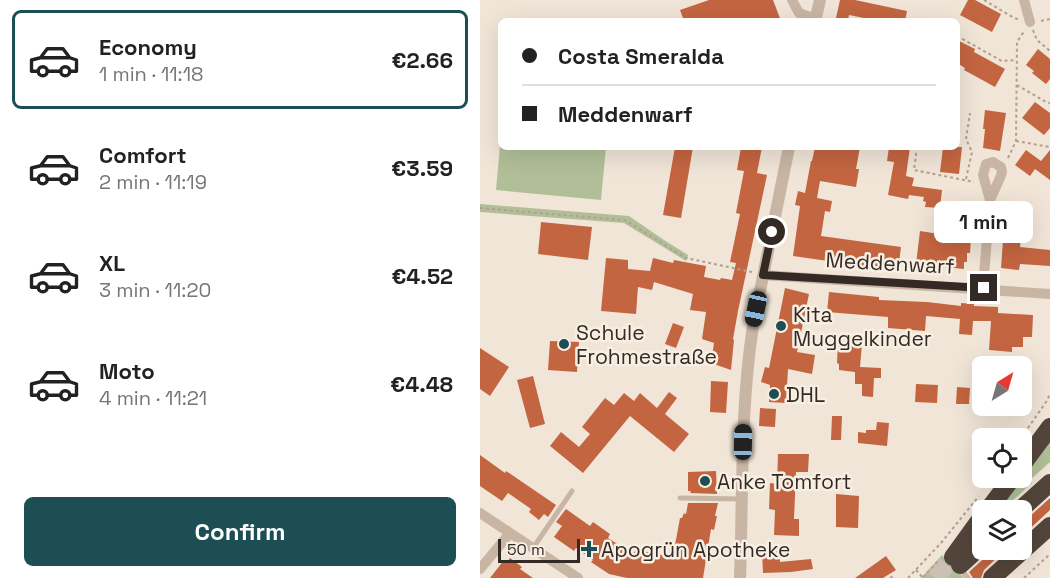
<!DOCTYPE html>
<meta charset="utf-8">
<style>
body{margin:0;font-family:"Space Grotesk",sans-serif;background:#f2f2f2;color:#222;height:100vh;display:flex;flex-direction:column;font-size:22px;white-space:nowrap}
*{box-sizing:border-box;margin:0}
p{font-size:20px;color:#767676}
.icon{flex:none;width:33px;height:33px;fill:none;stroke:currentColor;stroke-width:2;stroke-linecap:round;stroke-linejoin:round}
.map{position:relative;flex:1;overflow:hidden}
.side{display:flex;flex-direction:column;background:#fff;width:480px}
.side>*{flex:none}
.top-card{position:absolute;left:18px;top:18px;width:462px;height:132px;border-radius:9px;box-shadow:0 6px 24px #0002;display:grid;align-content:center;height:132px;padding:0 24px;background:#fff}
.needle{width:39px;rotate:37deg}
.fabs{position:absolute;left:492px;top:356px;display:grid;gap:12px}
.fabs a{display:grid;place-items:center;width:60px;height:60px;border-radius:9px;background:#fff;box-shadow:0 6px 24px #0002;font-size:30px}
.scale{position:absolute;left:18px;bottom:15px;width:82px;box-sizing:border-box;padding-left:6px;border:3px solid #332a25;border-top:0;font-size:16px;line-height:21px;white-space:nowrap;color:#332a25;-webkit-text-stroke:4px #f8efe3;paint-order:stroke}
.end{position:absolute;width:27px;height:27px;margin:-14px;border:8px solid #332a25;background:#fff;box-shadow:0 0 0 3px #fff}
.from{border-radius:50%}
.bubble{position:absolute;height:42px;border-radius:9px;background:#fff;box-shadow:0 6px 24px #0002;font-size:20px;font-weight:800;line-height:42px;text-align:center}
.car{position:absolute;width:18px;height:36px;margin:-18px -9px;border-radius:8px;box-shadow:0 0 4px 2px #0007;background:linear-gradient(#222 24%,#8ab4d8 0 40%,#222 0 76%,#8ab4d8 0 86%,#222 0)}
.top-card b{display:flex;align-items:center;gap:21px;height:57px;font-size:22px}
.top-card b+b{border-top:2px solid #e0e0e0}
.top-card i{width:15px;height:15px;background:#222}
ul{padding:10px 0 0;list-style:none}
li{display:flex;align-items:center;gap:18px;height:99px;margin:0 12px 9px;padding:0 12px;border:3px solid transparent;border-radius:9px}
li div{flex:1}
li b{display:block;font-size:22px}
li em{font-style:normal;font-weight:800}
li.selected{border-color:#1c4e54}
li>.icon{width:54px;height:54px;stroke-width:1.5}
.button{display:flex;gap:12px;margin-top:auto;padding:12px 24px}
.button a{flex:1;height:69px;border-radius:9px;background:#1c4e54;color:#fff;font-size:24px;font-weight:800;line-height:69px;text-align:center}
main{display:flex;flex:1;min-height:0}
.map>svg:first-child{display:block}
.green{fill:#b0bf98}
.building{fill:#c46541}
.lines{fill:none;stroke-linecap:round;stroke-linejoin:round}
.motorway-tunnel{stroke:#cac0b3;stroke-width:18;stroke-dasharray:18 9;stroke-linecap:butt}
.path{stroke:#b39f8e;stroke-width:2;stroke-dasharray:3 3;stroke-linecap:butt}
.service{stroke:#c8b5a4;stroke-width:5}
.minor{stroke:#c8b5a4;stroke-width:10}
.tertiary{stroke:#c8b5a4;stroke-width:12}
.motorway{stroke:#54453c;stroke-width:18}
.route{stroke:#332a25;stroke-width:8}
.poi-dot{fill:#1c4e54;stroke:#f8efe3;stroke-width:2}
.labels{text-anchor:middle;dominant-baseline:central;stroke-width:5;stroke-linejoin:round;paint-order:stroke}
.street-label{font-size:21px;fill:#332a25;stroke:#f8efe3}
.poi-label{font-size:21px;fill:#332a25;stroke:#f8efe3;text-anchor:start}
</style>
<main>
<section class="side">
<ul>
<li class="selected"><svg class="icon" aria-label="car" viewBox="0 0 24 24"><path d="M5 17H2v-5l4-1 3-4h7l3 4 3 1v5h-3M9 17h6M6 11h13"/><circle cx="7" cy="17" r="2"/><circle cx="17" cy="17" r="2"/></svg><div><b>Economy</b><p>1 min · 11:18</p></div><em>€2.66</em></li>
<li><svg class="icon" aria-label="car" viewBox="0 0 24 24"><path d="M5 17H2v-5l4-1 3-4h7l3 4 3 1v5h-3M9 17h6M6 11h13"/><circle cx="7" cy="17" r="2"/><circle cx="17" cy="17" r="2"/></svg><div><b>Comfort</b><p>2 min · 11:19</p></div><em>€3.59</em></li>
<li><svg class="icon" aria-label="car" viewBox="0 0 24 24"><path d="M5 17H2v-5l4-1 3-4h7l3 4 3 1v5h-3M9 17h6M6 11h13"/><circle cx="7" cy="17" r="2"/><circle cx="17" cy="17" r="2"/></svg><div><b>XL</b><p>3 min · 11:20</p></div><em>€4.52</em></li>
<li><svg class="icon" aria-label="car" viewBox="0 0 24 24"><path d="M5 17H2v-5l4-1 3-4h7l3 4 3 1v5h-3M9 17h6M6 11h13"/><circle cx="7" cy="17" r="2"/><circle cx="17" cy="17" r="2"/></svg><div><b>Moto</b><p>4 min · 11:21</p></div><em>€4.48</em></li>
</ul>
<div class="button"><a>Confirm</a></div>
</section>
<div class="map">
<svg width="570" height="578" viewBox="0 0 570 578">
<rect width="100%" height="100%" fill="#f0e5d7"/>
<path class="green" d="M21 134V147H126L121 200 16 190Z
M0 204 149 216 184 240 208 255 206 261 144 223 0 212Z
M570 438V462L550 480 552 483 522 510H515Z
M462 555 484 578H441Z"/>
<path class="building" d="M229 0H293L301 21H204L200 10Z
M360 0H375L427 11 425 21H399L369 15 368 21 356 18Z
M488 0H495L521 14 512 32 480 15Z
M477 40 495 49 494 52 525 69 515 87 484 70 485 68 477 63Z
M558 49 570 59V79L566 84 552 73 554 71 546 65Z
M555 102 570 113V128L564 135 542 118Z
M505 110 526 113 520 151 503 148 505 129H503Z
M195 147H213L201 218 183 215Z
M261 147H282L277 173 287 175 258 311 253 339 254 340 251 370 231 363 234 343 222 339 226 312 210 310 213 294 174 282 172 290 158 287 156 314 121 311 126 258 148 260V269L170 271 173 258 193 263 194 260 215 264 226 266 224 277 240 280 241 278 252 280 256 263 250 262 260 214 256 213 264 171 257 170Z
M335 147H380L376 169H379L376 187 340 181 337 198 352 201 350 212 345 211 341 236 421 247 418 271 313 256 320 206 315 205 318 191 325 193 331 161H332Z
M409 147H430L426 176 434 178 432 186 462 190 460 208 445 207 446 202 443 201 444 197 429 195 428 199 408 195 414 162 407 161Z
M463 147H482L479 174 460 172Z
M546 150 561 161 570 150V180L555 169 550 176 535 165Z
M525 213 543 214 540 247 570 250V266L540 264 539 270 521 268Z
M61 222 112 227 108 260 58 254Z
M440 231 459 234 458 238 479 241V237L491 238 490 253H487V262H484V269L436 264Z
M305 288 329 294 317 352 335 355 332 374 308 369 306 403 289 402 290 385 281 382 285 367 289 368Z
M349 292 399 297V300L447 302 481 306V303L494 304V306L518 307V313L553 315 552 337H543V347H532V352L509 350 511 321H493L492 335 479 334 480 319 446 316 445 331 408 328V317L347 312Z
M193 323 204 327 196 348 185 344Z
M70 341 99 342 97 372 68 370Z
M358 342 382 344 380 367 401 368V378H394L393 397 382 396V384H375V372L359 370V364L357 363Z
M0 348 29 367 10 396 0 389Z
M53 376 65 424 50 428 37 380Z
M231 381 248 382 246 413 230 412Z
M436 384 458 385 457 403 435 402Z
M477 387 490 388 489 404H476Z
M189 392 197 398 185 414 209 434 194 452 150 416 103 473 70 446 81 432 99 447 110 434 102 427 125 398 134 405 144 393 154 401 160 393 177 408Z
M280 408 296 409 295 427 279 426Z
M352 416H362L361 440H351Z
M397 422 409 423 407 446 378 443V432L386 433V430H396Z
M298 454H329L328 472H316L314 519H319V536L294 535 295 510 289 509 290 483 297 484Z
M0 455 25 473 26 471 76 505 68 517 64 514 59 520 49 512 51 509 28 493 22 501 0 486Z
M236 471 237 494 210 493 211 491H208V472Z
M356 494 379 496 378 528 356 527Z
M570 498V510L542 536V521L548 518Z
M208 503H238L235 516H237L234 530 231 529 223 578H147L129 574 111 562 113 560 96 548 94 551 74 537 82 526 76 522 86 509 110 526 113 522 130 534 128 538 153 554 156 550 188 556 191 544 195 545 200 518H202L204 513 206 514Z
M512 549H526L504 570 501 578H493L489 572 510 553Z
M300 551V562L331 559 333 569 311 572 283 573 282 552Z
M406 556 416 570 403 578H375Z
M30 558 42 567 40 569 53 578H10L24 560 27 562Z"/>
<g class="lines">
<path class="motorway-tunnel" d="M455 578 473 557"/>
<path class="path" d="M504 0 534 18 538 19
M561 21 570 19
M553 30 557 40 570 51
M477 36 522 61 536 60
M537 85 566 102 570 103
M536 141 570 147
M437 147 434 170 494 182
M528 158 536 141 537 42 545 30
M486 179 492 152 486 139 490 113
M0 208 145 220 206 258 272 272
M541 438 566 402 570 394
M506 487 513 477
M436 570 443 578
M443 577 459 560
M410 578 413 576
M428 578 461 543 499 496
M544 578 570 554"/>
<path class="service" d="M200 498 261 499
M53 548 92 491
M479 568 488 578"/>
<path class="minor" d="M312 0 319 13 335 19
M544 0 550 22
M283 275 570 294
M503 288 510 200 520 178 522 172 521 167 513 162 506 164 503 175 510 200
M0 513 98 578
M0 569 30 533"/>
<path class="tertiary" d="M335 21 340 0
M260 578C263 494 260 410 273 326L309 147"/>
<path class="motorway" d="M542 465 570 427
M508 510 533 477
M540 510 570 483
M473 557 502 517
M480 565 502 545
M512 578 570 526"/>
</g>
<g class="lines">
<path class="route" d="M292 232 283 275 504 288"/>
</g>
<g class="poi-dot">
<circle cx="301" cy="326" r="6"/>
<circle cx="84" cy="344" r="6"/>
<circle cx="294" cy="394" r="6"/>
<circle cx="225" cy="481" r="6"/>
<path d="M106 540h6v6h6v6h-6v6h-6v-6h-6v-6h6z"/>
</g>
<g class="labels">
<g class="street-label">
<text transform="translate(410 263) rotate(3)">Meddenwarf</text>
</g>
<g class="poi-label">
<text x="313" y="314">Kita<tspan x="313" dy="24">Muggelkinder</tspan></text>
<text x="96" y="332">Schule<tspan x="96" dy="24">Frohmestraße</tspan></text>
<text x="306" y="394">DHL</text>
<text x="237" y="481">Anke Tomfort</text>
<text x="121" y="549">Apogrün Apotheke</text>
</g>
</g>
</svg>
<div class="fabs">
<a><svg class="needle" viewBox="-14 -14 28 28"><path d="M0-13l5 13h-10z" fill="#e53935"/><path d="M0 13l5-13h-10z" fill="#767676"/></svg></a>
<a><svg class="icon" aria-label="locate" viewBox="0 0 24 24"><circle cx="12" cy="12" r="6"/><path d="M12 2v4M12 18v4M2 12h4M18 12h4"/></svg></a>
<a><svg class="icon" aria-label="layers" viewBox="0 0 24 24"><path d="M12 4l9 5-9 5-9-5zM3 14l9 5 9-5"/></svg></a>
</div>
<div class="scale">50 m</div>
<i class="end from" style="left:292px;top:232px"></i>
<i class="end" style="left:504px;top:288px"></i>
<div class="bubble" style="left:454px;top:201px;width:99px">1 min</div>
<i class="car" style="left:276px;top:309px;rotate:192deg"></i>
<i class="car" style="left:263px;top:442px;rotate:1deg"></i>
<div class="top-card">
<b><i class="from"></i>Costa Smeralda</b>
<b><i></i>Meddenwarf</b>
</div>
</div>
</main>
